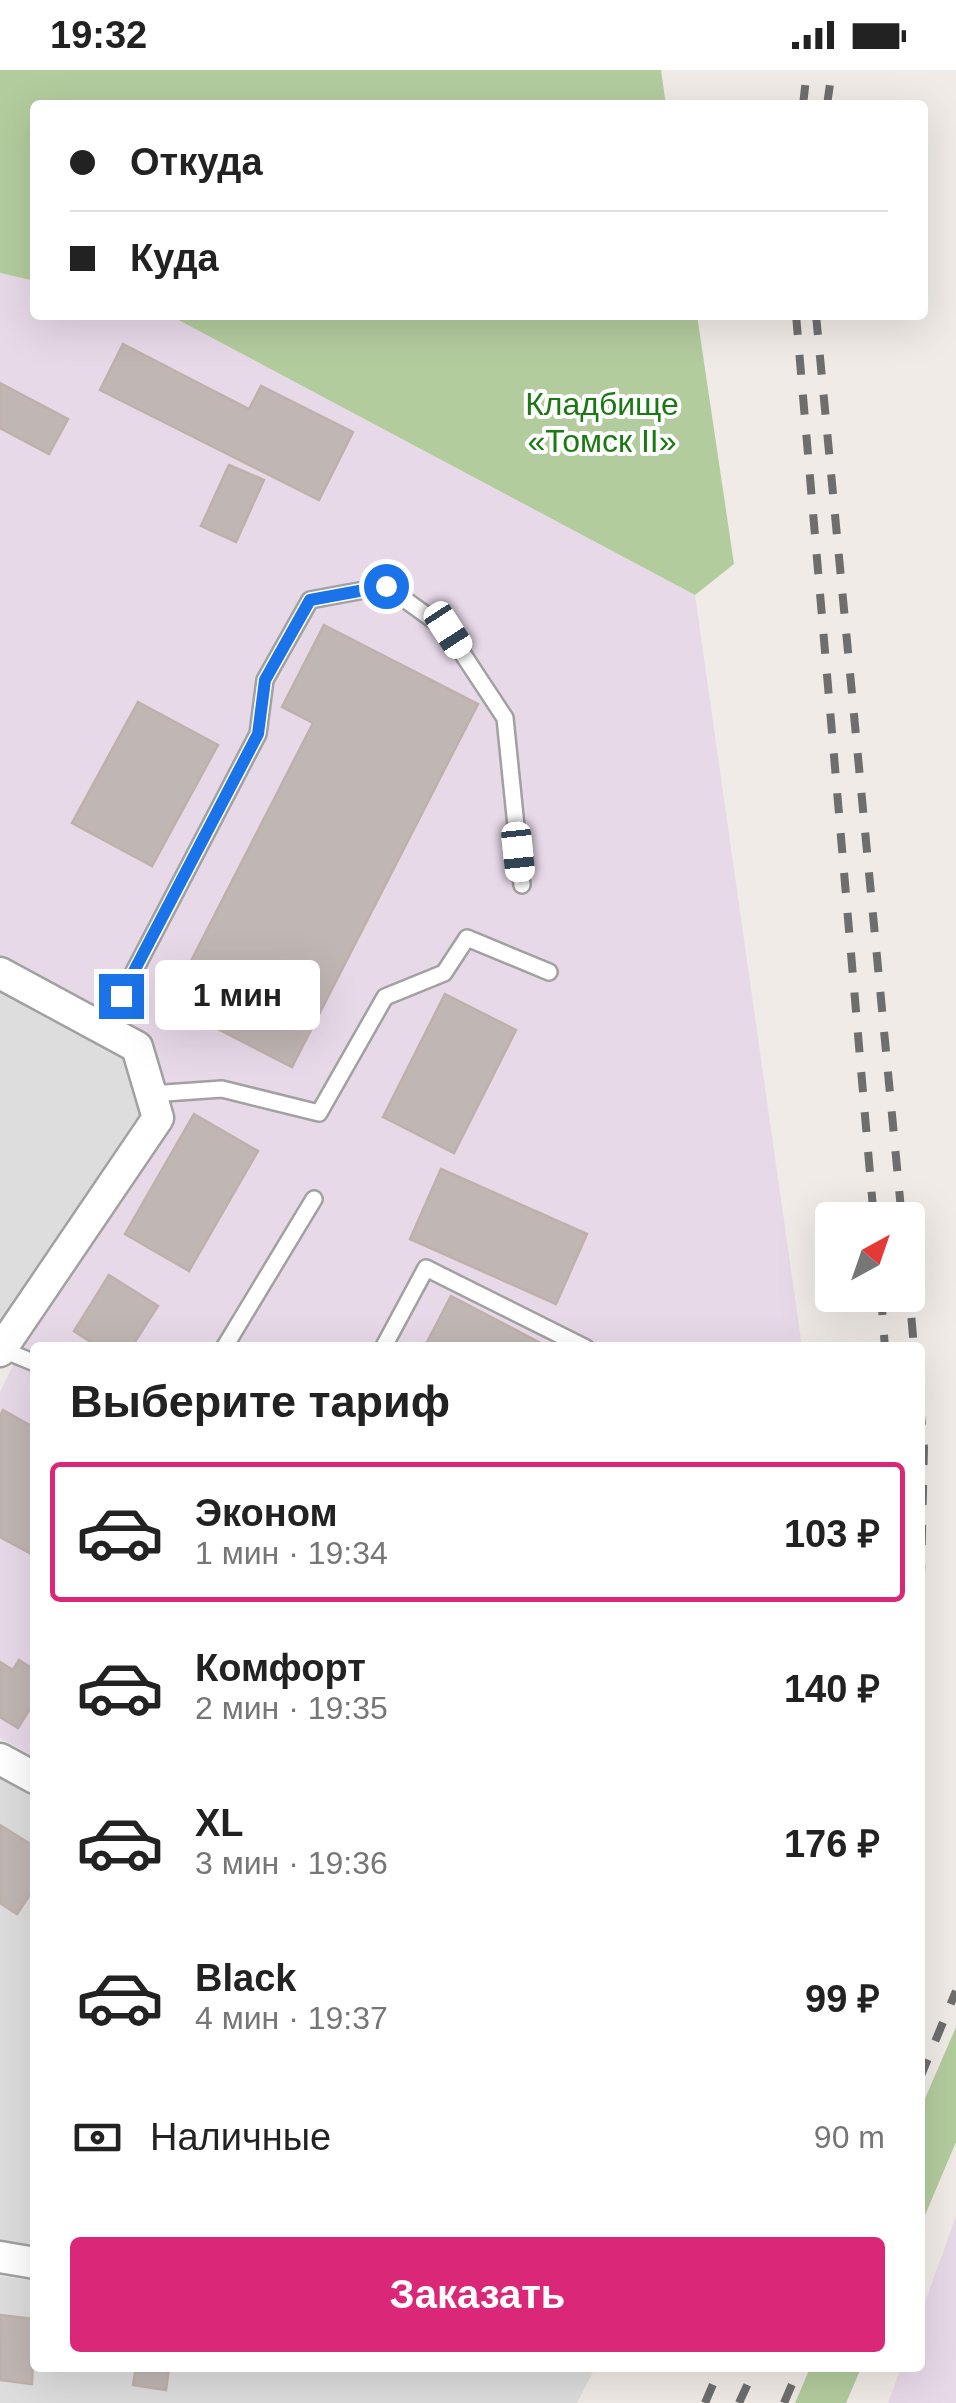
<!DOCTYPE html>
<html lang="ru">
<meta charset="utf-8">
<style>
body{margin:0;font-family:Helvetica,sans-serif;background:#f6f6f6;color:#222;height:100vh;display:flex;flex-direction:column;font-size:38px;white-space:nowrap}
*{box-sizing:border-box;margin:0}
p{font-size:32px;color:#767676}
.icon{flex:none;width:55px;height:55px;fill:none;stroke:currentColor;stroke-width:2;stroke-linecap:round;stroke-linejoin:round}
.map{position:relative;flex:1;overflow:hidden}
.side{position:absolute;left:30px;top:1272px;width:895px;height:1030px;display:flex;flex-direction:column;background:#fff;border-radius:10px;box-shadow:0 10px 40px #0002}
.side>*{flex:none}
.banner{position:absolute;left:30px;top:30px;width:898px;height:220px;border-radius:10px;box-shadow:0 10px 40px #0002;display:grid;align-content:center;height:220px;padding:0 40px;background:#fff}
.needle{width:65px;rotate:40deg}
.fabs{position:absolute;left:815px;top:1132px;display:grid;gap:20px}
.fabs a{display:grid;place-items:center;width:110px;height:110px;border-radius:10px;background:#fff;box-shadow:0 10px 40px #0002;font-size:50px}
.end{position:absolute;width:45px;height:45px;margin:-22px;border:12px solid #1a73e8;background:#fff;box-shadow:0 0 0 5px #fff}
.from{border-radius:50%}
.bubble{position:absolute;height:70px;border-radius:10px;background:#fff;box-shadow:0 10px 40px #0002;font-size:32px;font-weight:700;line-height:70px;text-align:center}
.car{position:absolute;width:30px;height:60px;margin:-30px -15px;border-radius:12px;box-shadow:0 0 8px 2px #0007;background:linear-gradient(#fff 24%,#345 0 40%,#fff 0 76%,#345 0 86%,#fff 0)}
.banner b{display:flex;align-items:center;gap:35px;height:95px;font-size:38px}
.banner b+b{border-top:2px solid #e0e0e0}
.banner i{width:25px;height:25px;background:#222}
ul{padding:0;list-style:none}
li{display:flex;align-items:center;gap:30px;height:140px;margin:0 20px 15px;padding:0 20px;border:5px solid transparent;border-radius:10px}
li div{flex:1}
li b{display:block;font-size:38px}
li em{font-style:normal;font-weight:700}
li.on{border-color:#db2777}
li>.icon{width:90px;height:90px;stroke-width:1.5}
h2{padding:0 40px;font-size:45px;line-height:120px}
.pay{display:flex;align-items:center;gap:25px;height:110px;padding:0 40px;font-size:38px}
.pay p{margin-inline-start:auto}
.button{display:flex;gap:20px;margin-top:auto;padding:20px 40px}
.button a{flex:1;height:115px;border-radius:10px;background:#db2777;color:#fff;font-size:40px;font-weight:700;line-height:115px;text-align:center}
.status{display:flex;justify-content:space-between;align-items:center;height:70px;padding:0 50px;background:#fff;direction:ltr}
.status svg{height:28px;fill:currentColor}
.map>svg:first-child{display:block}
.residential{fill:#ddd}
.industrial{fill:#e8d9e8}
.forest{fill:#b3cc9e}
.building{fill:#c0b6b3;stroke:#c0b0aa;stroke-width:2.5}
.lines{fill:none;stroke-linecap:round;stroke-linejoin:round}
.service-casing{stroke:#a1a1a1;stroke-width:20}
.minor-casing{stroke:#a1a1a1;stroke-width:35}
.service{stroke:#fff;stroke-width:15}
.minor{stroke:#fff;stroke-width:30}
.rail{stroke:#6e6e6e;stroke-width:8;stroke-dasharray:20 20;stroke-linecap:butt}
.route{stroke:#1a73e8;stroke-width:12}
.labels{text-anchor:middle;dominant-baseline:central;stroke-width:8;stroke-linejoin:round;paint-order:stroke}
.park-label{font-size:32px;fill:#1b7912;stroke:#fff}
</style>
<div class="status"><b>19:32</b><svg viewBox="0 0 49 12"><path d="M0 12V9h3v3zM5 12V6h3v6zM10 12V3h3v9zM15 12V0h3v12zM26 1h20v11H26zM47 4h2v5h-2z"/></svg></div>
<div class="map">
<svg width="956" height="2333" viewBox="0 0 956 2333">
<rect width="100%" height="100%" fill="#f0ebe6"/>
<path class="residential" d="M0 920 127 987 143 1048 0 1260Z
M0 1709 35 1728V2181L0 2175Z
M0 2206 35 2211V2298H595L577 2333H0Z"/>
<path class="industrial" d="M0 203 35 211V245H169L695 525 802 1277 35 1278V1687L0 1668V1322L15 1291 173 1047 147 967 0 886Z
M956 2146V2333H888L901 2298H920V2246Z"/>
<path class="forest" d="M0 0H661L666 35H35V211L0 203Z
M169 245H697L734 494 695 525Z
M956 1957V2072L920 2157V2040Z
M810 2298H861L846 2333H795Z"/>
<path class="building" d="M123 274 249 339 261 316 353 362 319 430 100 320Z
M0 313 68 349 49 384 0 358Z
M229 395 264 410 236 472 201 456Z
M324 555 478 634 292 997 169 934 313 653 282 637Z
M138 632 218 675 152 796 72 753Z
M445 924 516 960 454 1083 383 1047Z
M194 1044 258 1081 189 1201 125 1164Z
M441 1099 587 1164 556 1234 410 1169Z
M109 1205 158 1236 131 1278H100L74 1261Z
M451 1226 550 1278H424Z
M3 1340 35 1358V1486L0 1467V1346Z
M19 1590 35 1600V1631L18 1658 0 1647V1592L13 1600Z
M0 1755 35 1777V1817L17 1844 0 1833Z
M0 2245 35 2249 32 2314 0 2310Z
M136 2298H169L166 2320 133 2315Z"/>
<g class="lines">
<defs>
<path id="service" d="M104 959 258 664 265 610 310 530 386 516 447 560 505 648 522 815
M151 1024 222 1019 319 1043 385 927 444 903 467 868 549 902
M224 1278 314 1129
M383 1278 426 1198 586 1278
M1 1279 35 1293"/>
<path id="minor" d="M0 903 137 977 158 1048 0 1281
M0 1689 35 1708
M0 2187 35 2193"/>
</defs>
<use href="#service" class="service-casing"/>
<use href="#minor" class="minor-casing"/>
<use href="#service" class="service"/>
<use href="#minor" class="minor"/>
<path class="rail" d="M803 35 807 0
M827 35 832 0
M796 245 874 1150
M816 245 902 1150
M908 1208 914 1278
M881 1225 885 1278
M920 1335 924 1377 920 1546
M920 2008 956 1921
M705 2333 720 2298
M739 2333 755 2298
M784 2333 799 2298"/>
</g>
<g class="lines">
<path class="route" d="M121 926 258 664 265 610 310 530 386 516"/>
</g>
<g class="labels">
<g class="park-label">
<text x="602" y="334">Кладбище<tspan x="602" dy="37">«Томск II»</tspan></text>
</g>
</g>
</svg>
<div class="fabs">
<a><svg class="needle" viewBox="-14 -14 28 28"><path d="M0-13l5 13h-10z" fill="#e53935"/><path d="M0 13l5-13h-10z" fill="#767676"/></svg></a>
</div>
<i class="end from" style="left:386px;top:516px"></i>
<i class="end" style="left:121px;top:926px"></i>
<div class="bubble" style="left:155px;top:890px;width:165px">1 мин</div>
<i class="car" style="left:448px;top:560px;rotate:147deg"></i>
<i class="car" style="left:518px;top:782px;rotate:174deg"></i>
<div class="banner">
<b><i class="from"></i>Откуда</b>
<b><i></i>Куда</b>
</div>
<section class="side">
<h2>Выберите тариф</h2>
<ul>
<li class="on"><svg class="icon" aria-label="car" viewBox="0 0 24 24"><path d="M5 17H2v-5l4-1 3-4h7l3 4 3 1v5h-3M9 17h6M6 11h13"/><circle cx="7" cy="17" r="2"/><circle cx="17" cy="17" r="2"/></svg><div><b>Эконом</b><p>1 мин · 19:34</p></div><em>103 ₽</em></li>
<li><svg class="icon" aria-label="car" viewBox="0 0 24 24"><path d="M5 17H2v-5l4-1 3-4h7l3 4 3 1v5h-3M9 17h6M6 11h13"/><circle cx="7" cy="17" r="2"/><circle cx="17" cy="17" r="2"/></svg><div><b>Комфорт</b><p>2 мин · 19:35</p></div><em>140 ₽</em></li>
<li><svg class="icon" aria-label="car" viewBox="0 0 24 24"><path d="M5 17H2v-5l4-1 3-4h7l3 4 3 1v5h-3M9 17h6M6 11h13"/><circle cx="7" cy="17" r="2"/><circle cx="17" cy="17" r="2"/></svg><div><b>XL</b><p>3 мин · 19:36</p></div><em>176 ₽</em></li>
<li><svg class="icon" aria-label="car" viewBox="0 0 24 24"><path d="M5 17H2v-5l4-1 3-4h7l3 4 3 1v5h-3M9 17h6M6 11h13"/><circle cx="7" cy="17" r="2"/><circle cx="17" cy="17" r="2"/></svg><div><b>Black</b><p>4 мин · 19:37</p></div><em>99 ₽</em></li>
</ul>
<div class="pay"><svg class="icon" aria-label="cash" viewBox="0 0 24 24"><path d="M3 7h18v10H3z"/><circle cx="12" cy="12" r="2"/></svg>Наличные<p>90 m</p></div>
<div class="button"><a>Заказать</a></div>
</section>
</div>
